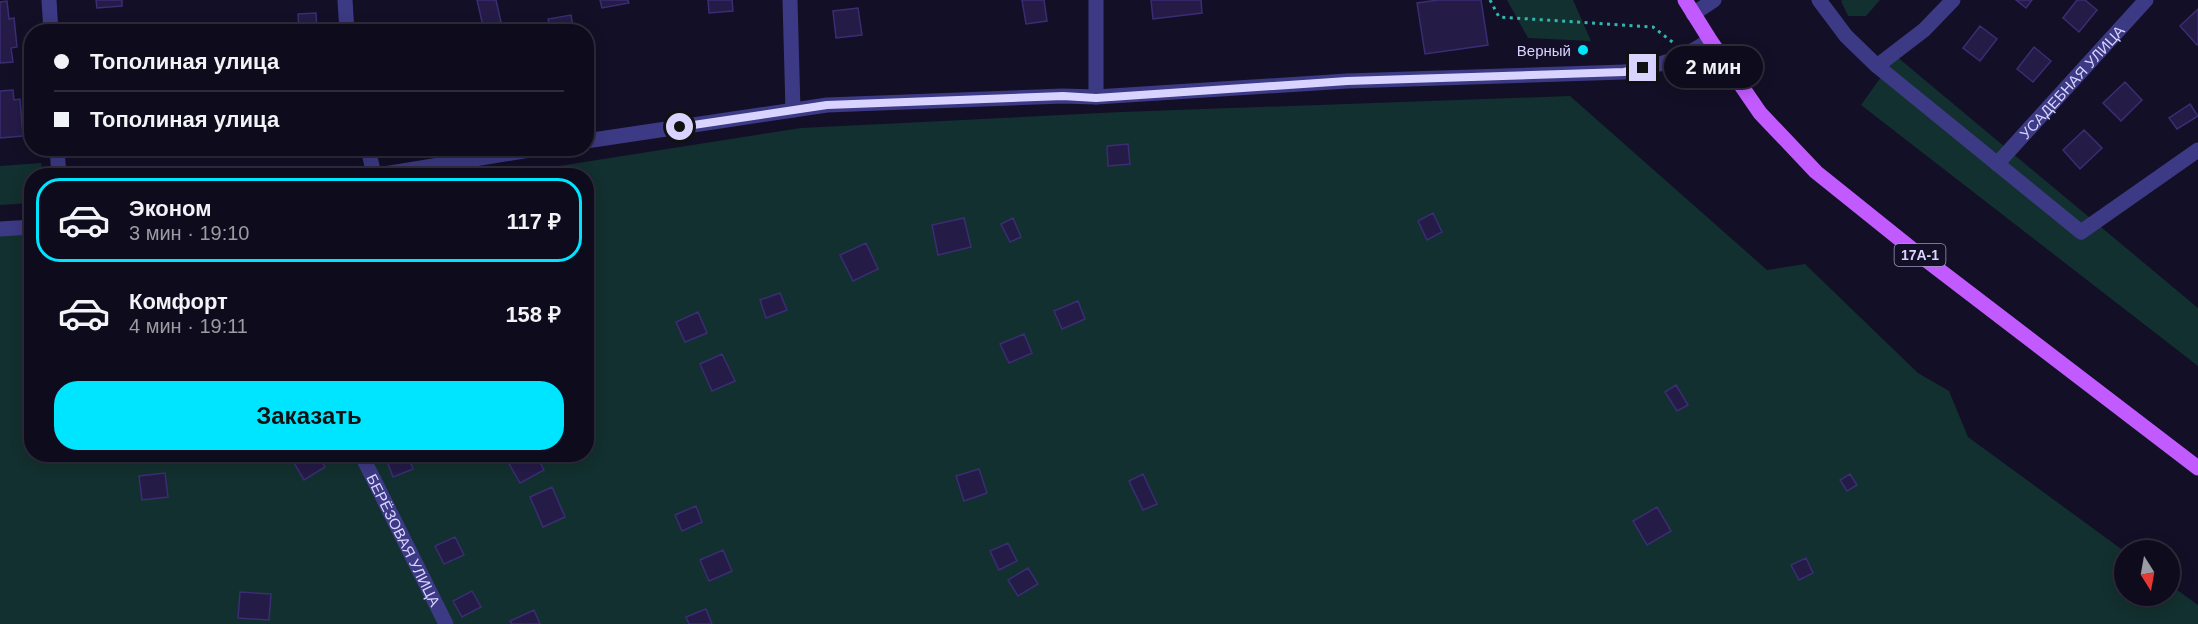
<!DOCTYPE html>
<html lang="ru">
<meta charset="utf-8">
<style>
body{margin:0;font-family:Helvetica,sans-serif;background:#171425;color:#f1f3f6;height:100vh;display:flex;flex-direction:column;font-size:22px;white-space:nowrap}
*{box-sizing:border-box;margin:0}
p{font-size:20px;color:#9b9ba3}
.icon{flex:none;width:33px;height:33px;fill:none;stroke:currentColor;stroke-width:2;stroke-linecap:round;stroke-linejoin:round}
.map{position:relative;flex:1;overflow:hidden}
.details{position:absolute;left:24px;top:168px;width:570px;height:294px;display:flex;flex-direction:column;background:#0e0b1c;border-radius:24px;box-shadow:0 3px 15px #0003,0 0 0 2px #2e2b3b}
.details>*{flex:none}
.hud{position:absolute;left:24px;top:24px;width:570px;height:132px;border-radius:24px;box-shadow:0 3px 15px #0003,0 0 0 2px #2e2b3b;display:grid;align-content:center;height:132px;padding:0 30px;background:#0e0b1c}
.needle{width:39px;rotate:169deg}
.buttons{position:absolute;left:2114px;top:540px;display:grid;gap:12px}
.buttons a{display:grid;place-items:center;width:66px;height:66px;border-radius:50%;background:#0e0b1c;box-shadow:0 3px 15px #0003,0 0 0 2px #2e2b3b;font-size:30px}
.end{position:absolute;width:27px;height:27px;margin:-14px;border:8px solid #d9d4ff;background:#111;box-shadow:0 0 0 3px #111}
.from{border-radius:50%}
.bubble{position:absolute;height:42px;border-radius:21px;background:#0e0b1c;box-shadow:0 3px 15px #0003,0 0 0 2px #2e2b3b;font-size:20px;font-weight:600;line-height:42px;text-align:center}
.hud b{display:flex;align-items:center;gap:21px;height:57px;font-size:22px}
.hud b+b{border-top:2px solid #2e2b3b}
.hud i{width:15px;height:15px;background:#f1f3f6}
ul{padding:10px 0 0;list-style:none}
li{display:flex;align-items:center;gap:18px;height:84px;margin:0 12px 9px;padding:0 18px;border:3px solid transparent;border-radius:24px}
li div{flex:1}
li b{display:block;font-size:22px}
li em{font-style:normal;font-weight:600}
li.on{border-color:#00e5ff}
li>.icon{width:54px;height:54px;stroke-width:1.5}
.primary-button{display:flex;gap:12px;margin-top:auto;padding:12px 30px}
.primary-button a{flex:1;height:69px;border-radius:24px;background:#00e5ff;color:#111;font-size:24px;font-weight:600;line-height:69px;text-align:center}
.map>svg:first-child{display:block}
.green{fill:#12302f}
.building{fill:#241b47;stroke:#3b2d73;stroke-width:1.5}
.lines{fill:none;stroke-linecap:round;stroke-linejoin:round}
.path{stroke:#2fb8b0;stroke-width:3;stroke-dasharray:3 4.5;stroke-linecap:butt}
.minor{stroke:#3d3a85;stroke-width:15}
.major{stroke:#c25bff;stroke-width:15}
.route{stroke:#d9d4ff;stroke-width:8}
.poi-dot{fill:#00e5ff;stroke:#130f26;stroke-width:2}
.labels{text-anchor:middle;dominant-baseline:central;stroke-width:4.5;stroke-linejoin:round;paint-order:stroke}
.shield{fill:#130f26;stroke:#9e99be;stroke-width:1.5}
.shield-label{font-size:14px;font-weight:bold;fill:#d9d4ff}
.poi-label{font-size:15px;fill:#d9d4ff;stroke:#130f26;text-anchor:end}
.street-label{font-size:15px;fill:#d9d4ff;stroke:#130f26}
</style>
<div class="map">
<svg width="2198" height="624" viewBox="0 0 2198 624">
<rect width="100%" height="100%" fill="#130f26"/>
<path class="green" d="M1507 0H1573L1591 41 1528 38Z
M1843 0H1880L1866 16H1848L1841 1Z
M1896 56 2198 308V366L1861 105Z
M1570 96 1767 270 1805 264 1918 373 1949 391 1968 437 2124 551V596H2169V584L2198 605V624H0V236L31 233 32 454H586V176L501 175 801 128 1121 112Z
M41 163 44 175 32 176 31 203 0 205V166Z"/>
<path class="building" d="M96 0H122V6L97 8Z
M477 0H496L501 22 483 26Z
M600 0H628L629 3 602 8Z
M708 0H732L733 11 709 13Z
M1022 0H1044L1047 21 1026 24Z
M1151 0H1201L1202 13 1153 19Z
M1438 0H1481L1488 45 1425 54 1417 3Z
M2016 0H2032L2026 8Z
M2077 0H2085L2097 10 2079 32 2063 18Z
M7 1 9 19 14 18 17 47 11 48 13 62 0 63V2Z
M858 8 862 35 836 38 833 11Z
M2198 9V44L2197 45 2180 26Z
M316 13 317 32H299L298 14Z
M571 15 574 32H551L548 19Z
M1980 26 1997 39 1980 61 1963 48Z
M2034 47 2051 61 2033 82 2017 69Z
M2125 82 2142 100 2121 121 2103 103Z
M13 90 14 100 20 99 23 136 0 138V91Z
M2190 104 2198 116 2177 129 2169 118Z
M2084 130 2102 148 2080 169 2063 150Z
M1128 144 1130 164 1108 166 1107 146Z
M1433 213 1442 232 1427 240 1418 221Z
M964 218 971 247 938 255 932 225Z
M1013 218 1021 237 1010 242 1001 224Z
M866 243 878 269 853 281 840 255Z
M780 293 787 310 766 318 760 300Z
M1078 301 1085 319 1062 329 1054 311Z
M698 312 707 333 685 342 676 322Z
M1024 334 1032 353 1009 363 1000 344Z
M722 354 735 381 712 391 700 364Z
M1676 385 1688 405 1677 411 1665 392Z
M308 454H318L325 467 304 480 294 463Z
M516 454H535L544 470 520 483 507 460Z
M408 456 413 469 393 477 388 464Z
M979 469 987 493 964 501 956 476Z
M165 473 168 497 142 500 139 476Z
M1143 474 1157 504 1143 510 1129 481Z
M1850 474 1857 485 1847 491 1840 480Z
M552 487 565 517 543 527 530 497Z
M696 506 702 522 682 531 675 515Z
M1657 507 1671 531 1647 545 1633 521Z
M455 537 464 555 444 564 435 546Z
M1008 543 1017 561 999 570 990 551Z
M723 550 732 571 709 581 700 560Z
M1806 558 1813 573 1799 580 1791 565Z
M1028 568 1038 584 1018 596 1008 580Z
M472 591 481 607 462 617 453 601Z
M240 592 271 594 269 620 238 618Z
M706 609 712 624H689L686 617Z
M534 610 540 624H512L510 621Z"/>
<g class="lines">
<path class="path" d="M1490 0 1499 17 1653 27 1675 44"/>
<g class="minor">
<path d="M49 0 51 32"/>
<path d="M345 0 347 32"/>
<path d="M790 0 793 110"/>
<path d="M1096 0V97"/>
<path d="M1819 0 1846 36 1877 66 2081 232 2198 150"/>
<path d="M1693 14 1714 0"/>
<path d="M1877 66 1924 30 1953 0"/>
<path d="M586 141 827 105 1063 96 1096 97 1347 81 1624 72C1659 65 1679 61 1710 40"/>
<path d="M57 148 59 176"/>
<path d="M368 148 374 175"/>
<path id="s1" d="M1997 164 2146 0"/>
<path d="M372 176 542 148"/>
<path d="M0 229 32 227"/>
<path id="s2" d="M361 454 446 624"/>
</g>
<path class="major" d="M1685 0 1710 40 1760 113 1816 172 1917 253 2198 468"/>
</g>
<g class="lines">
<path class="route" d="M680 127 827 105 1063 96 1096 98 1347 81 1624 72 1643 68"/>
</g>
<circle class="poi-dot" cx="1583" cy="50" r="6"/>
<g class="labels">
<rect class="shield" x="1894.5" y="244" width="51" height="22" rx="4.5"/>
<g class="shield-label">
<text x="1920" y="255">17А-1</text>
</g>
<g class="poi-label">
<text x="1571" y="50">Верный</text>
</g>
<g class="street-label">
<text stroke="none"><textPath href="#s1" startOffset="111">УСАДЕБНАЯ УЛИЦА</textPath></text>
<text stroke="none"><textPath href="#s2" startOffset="96">БЕРЁЗОВАЯ УЛИЦА</textPath></text>
</g>
</g>
</svg>
<div class="buttons">
<a><svg class="needle" viewBox="-14 -14 28 28"><path d="M0-13l5 13h-10z" fill="#e53935"/><path d="M0 13l5-13h-10z" fill="#9b9ba3"/></svg></a>
</div>
<i class="end from" style="left:680px;top:127px"></i>
<i class="end" style="left:1643px;top:68px"></i>
<div class="bubble" style="left:1664px;top:46px;width:99px">2 мин</div>
<div class="hud">
<b><i class="from"></i>Тополиная улица</b>
<b><i></i>Тополиная улица</b>
</div>
<section class="details">
<ul>
<li class="on"><svg class="icon" aria-label="car" viewBox="0 0 24 24"><path d="M5 17H2v-5l4-1 3-4h7l3 4 3 1v5h-3M9 17h6M6 11h13"/><circle cx="7" cy="17" r="2"/><circle cx="17" cy="17" r="2"/></svg><div><b>Эконом</b><p>3 мин · 19:10</p></div><em>117 ₽</em></li>
<li><svg class="icon" aria-label="car" viewBox="0 0 24 24"><path d="M5 17H2v-5l4-1 3-4h7l3 4 3 1v5h-3M9 17h6M6 11h13"/><circle cx="7" cy="17" r="2"/><circle cx="17" cy="17" r="2"/></svg><div><b>Комфорт</b><p>4 мин · 19:11</p></div><em>158 ₽</em></li>
</ul>
<div class="primary-button"><a>Заказать</a></div>
</section>
</div>
